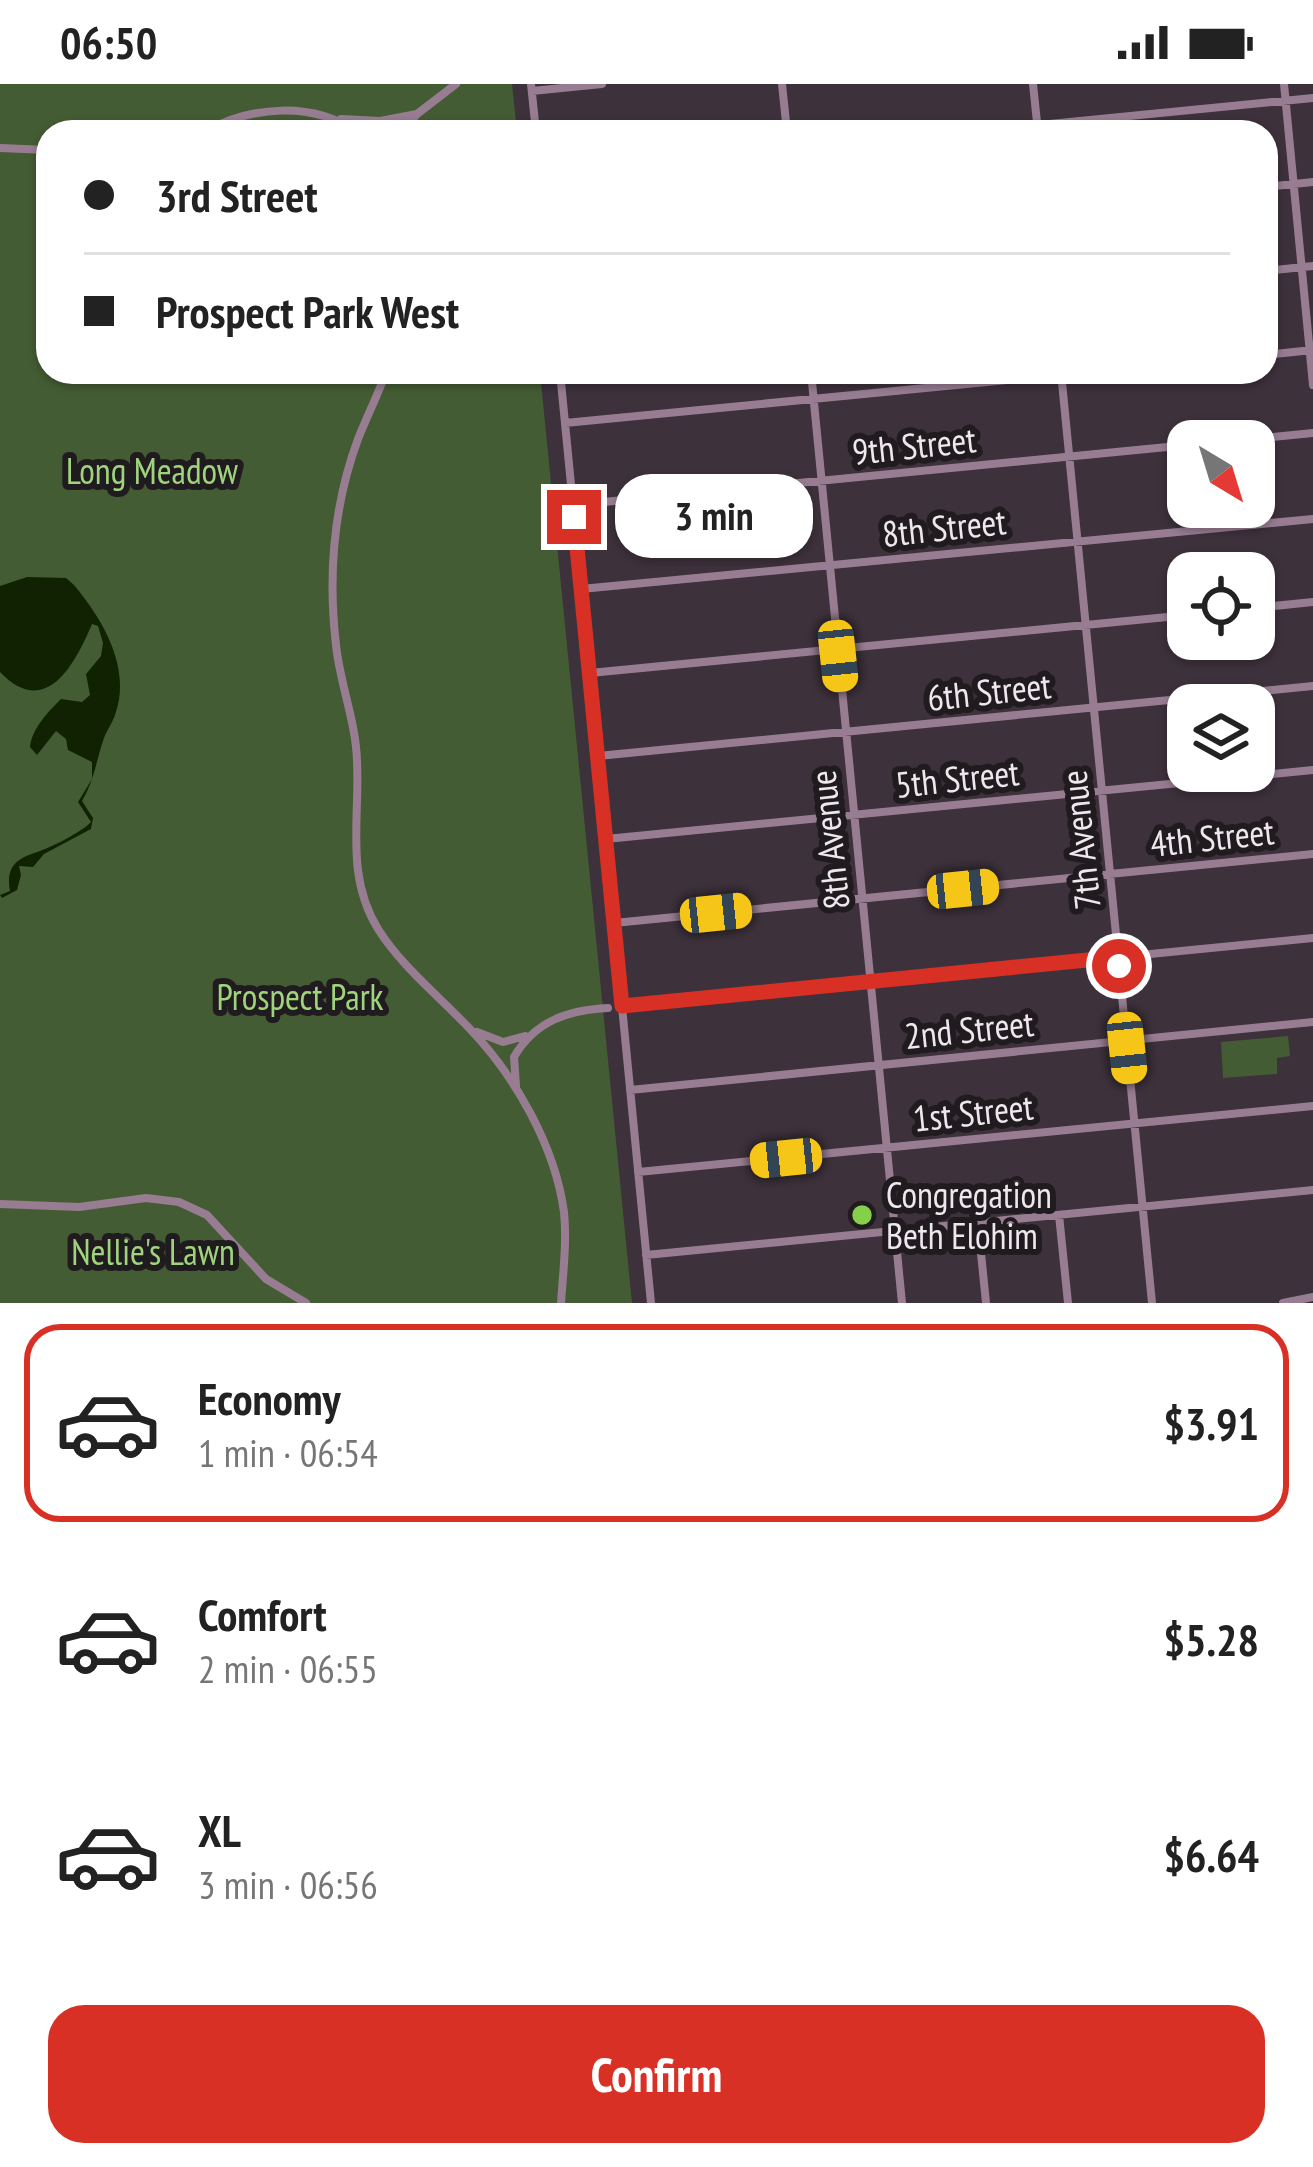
<!DOCTYPE html>
<meta charset="utf-8">
<style>
body{margin:0;font-family:"PT Sans Narrow",sans-serif;background:#f6f6f6;color:#222;height:100vh;display:flex;flex-direction:column;font-size:45px;white-space:nowrap}
*{box-sizing:border-box;margin:0}
p{font-size:39px;color:#767676}
.icon{flex:none;width:66px;height:66px;fill:none;stroke:currentColor;stroke-width:2;stroke-linecap:round;stroke-linejoin:round}
.map{position:relative;height:1219px;overflow:hidden}
.details{display:flex;flex-direction:column;background:#fff;flex:1}
.details>*{flex:none}
.banner{position:absolute;left:36px;top:36px;width:1242px;height:264px;border-radius:36px;box-shadow:0 3px 9px #0004;display:grid;align-content:center;height:264px;padding:0 48px;background:#fff}
.needle{width:78px;rotate:142deg}
.controls{position:absolute;left:1167px;top:336px;display:grid;gap:24px}
.controls a{display:grid;place-items:center;width:108px;height:108px;border-radius:24px;background:#fff;box-shadow:0 3px 9px #0004;font-size:60px}
.end{position:absolute;width:54px;height:54px;margin:-27px;border:15px solid #d93025;background:#fff;box-shadow:0 0 0 6px #fff}
.from{border-radius:50%}
.bubble{position:absolute;height:84px;border-radius:36px;background:#fff;box-shadow:0 3px 9px #0004;font-size:39px;font-weight:600;line-height:84px;text-align:center}
.car{position:absolute;width:36px;height:72px;margin:-36px -18px;border-radius:15px;box-shadow:0 0 9px 3px #0007;background:linear-gradient(#f5c518 24%,#345 0 40%,#f5c518 0 76%,#345 0 86%,#f5c518 0)}
.banner b{display:flex;align-items:center;gap:42px;height:114px;font-size:45px}
.banner b+b{border-top:3px solid #e0e0e0}
.banner i{width:30px;height:30px;background:#222}
ul{padding:21px 0 0;list-style:none}
li{display:flex;align-items:center;gap:36px;height:198px;margin:0 24px 18px;padding:0 24px;border:6px solid transparent;border-radius:36px}
li div{flex:1}
li b{display:block;font-size:45px}
li em{font-style:normal;font-weight:600}
li.on{border-color:#d93025}
li>.icon{width:108px;height:108px;stroke-width:1.5}
.action{display:flex;gap:24px;margin-top:auto;padding:24px 48px}
.action a{flex:1;height:138px;border-radius:36px;background:#d93025;color:#fff;font-size:48px;font-weight:600;line-height:138px;text-align:center}
.status{display:flex;justify-content:space-between;align-items:center;height:84px;padding:0 60px;background:#fff;direction:ltr}
.status svg{height:33px;fill:currentColor}
.map>svg:first-child{display:block}
.green{fill:#445c34}
.water{fill:#102202}
.lines{fill:none;stroke-linecap:round;stroke-linejoin:round}
.minor{stroke:#987d92;stroke-width:8}
.route{stroke:#d93025;stroke-width:15}
.poi-dot{fill:#86cf4b;stroke:#201b1f;stroke-width:4.5}
.labels{text-anchor:middle;dominant-baseline:central;stroke-width:12;stroke-linejoin:round;paint-order:stroke}
.street-label{font-size:36px;fill:#efe7ed;stroke:#201b1f}
.park-label{font-size:36px;fill:#9fd47c;stroke:#201b1f}
.poi-label{font-size:36px;fill:#efe7ed;stroke:#201b1f;text-anchor:start}
</style>
<div class="status"><b>06:50</b><svg viewBox="0 0 49 12"><path d="M0 12V9h3v3zM5 12V6h3v6zM10 12V3h3v9zM15 12V0h3v12zM26 1h20v11H26zM47 4h2v5h-2z"/></svg></div>
<div class="map">
<svg width="1313" height="1219" viewBox="0 0 1313 1219">
<rect width="100%" height="100%" fill="#3d313b"/>
<path class="green" d="M0 0H512L517 48H48V288H540L632 1219H0Z
M1288 952 1290 972 1277 974V990L1223 994 1221 958Z"/>
<path class="water" d="M27 493 66 494 74 501C103 536 132 584 115 631 112 640 106 647 103 657 95 681 95 694 82 717L93 734 91 745 44 770 33 783 19 782 21 791 17 806 2 814 0 811 10 807C5 780 19 774 40 767 52 763 83 747 91 738L78 718 92 695V678L68 666 66 655 56 647 37 671 30 663C32 644 49 627 61 615L82 618 90 611 86 590 101 572 103 559 98 542 92 540C75 580 46 636 0 588V502Z"/>
<g class="lines">
<path class="minor" d="M531 0 536 48
M782 0 787 48
M1033 0 1038 48
M1284 0 1313 301
M532 7 602 0
M341 35 380 37 417 30
M204 48C251 22 312 17 357 48
M403 48 417 30 456 0
M968 48 1313 14
M0 64 48 66
M1266 103 1313 98
M1266 187 1313 182
M1266 271 1312 266
M386 288C378 311 367 332 358 355 334 420 328 492 336 561 340 600 356 638 357 677 360 736 345 791 378 845 402 883 439 912 470 945 515 992 555 1062 564 1128 567 1158 563 1189 561 1219
M560 288 651 1219
M811 288 902 1219
M1061 288 1152 1219
M565 339 1090 288
M1231 357 1313 349
M573 421 1188 361
M581 505 1313 435
M1254 524 1313 518
M590 589 1188 531
M598 672 1313 602
M606 755 1313 686
M614 839 1313 770
M622 922 1313 854
M477 948 503 958 525 952
M516 1002 514 973C535 937 568 926 608 924
M630 1006 1313 938
M638 1088 1313 1022
M0 1120 79 1123 146 1114 179 1118 207 1131 266 1195 306 1219
M1059 1131 1068 1219
M978 1139 986 1219
M646 1171 1313 1106
M1283 1219 1313 1213"/>
</g>
<g class="lines">
<path class="route" d="M574 433 622 922 1118 873 1119 882"/>
</g>
<circle class="poi-dot" cx="862" cy="1131" r="12"/>
<g class="labels">
<g class="street-label">
<text transform="translate(914 361) rotate(-6)">9th Street</text>
<text transform="translate(944 443) rotate(-6)">8th Street</text>
<text transform="translate(989 607) rotate(-6)">6th Street</text>
<text transform="translate(957 694) rotate(-6)">5th Street</text>
<text transform="translate(1212 753) rotate(-6)">4th Street</text>
<text transform="translate(829 756) rotate(-96)">8th Avenue</text>
<text transform="translate(1080 756) rotate(-96)">7th Avenue</text>
<text transform="translate(969 945) rotate(-6)">2nd Street</text>
<text transform="translate(973 1028) rotate(-6)">1st Street</text>
</g>
<g class="park-label">
<text x="152" y="386">Long Meadow</text>
<text x="300" y="912">Prospect Park</text>
<text x="153" y="1167">Nellie's Lawn</text>
</g>
<g class="poi-label">
<text x="886" y="1110">Congregation<tspan x="886" dy="41">Beth Elohim</tspan></text>
</g>
</g>
</svg>
<div class="controls">
<a><svg class="needle" viewBox="-14 -14 28 28"><path d="M0-13l5 13h-10z" fill="#e53935"/><path d="M0 13l5-13h-10z" fill="#767676"/></svg></a>
<a><svg class="icon" aria-label="locate" viewBox="0 0 24 24"><circle cx="12" cy="12" r="6"/><path d="M12 2v4M12 18v4M2 12h4M18 12h4"/></svg></a>
<a><svg class="icon" aria-label="layers" viewBox="0 0 24 24"><path d="M12 4l9 5-9 5-9-5zM3 14l9 5 9-5"/></svg></a>
</div>
<i class="end from" style="left:1119px;top:882px"></i>
<i class="end" style="left:574px;top:433px"></i>
<div class="bubble" style="left:615px;top:390px;width:198px">3 min</div>
<i class="car" style="left:838px;top:572px;rotate:174deg"></i>
<i class="car" style="left:963px;top:805px;rotate:84deg"></i>
<i class="car" style="left:716px;top:829px;rotate:84deg"></i>
<i class="car" style="left:1127px;top:964px;rotate:174deg"></i>
<i class="car" style="left:786px;top:1074px;rotate:264deg"></i>
<div class="banner">
<b><i class="from"></i>3rd Street</b>
<b><i></i>Prospect Park West</b>
</div>
</div>
<section class="details">
<ul>
<li class="on"><svg class="icon" aria-label="car" viewBox="0 0 24 24"><path d="M5 17H2v-5l4-1 3-4h7l3 4 3 1v5h-3M9 17h6M6 11h13"/><circle cx="7" cy="17" r="2"/><circle cx="17" cy="17" r="2"/></svg><div><b>Economy</b><p>1 min · 06:54</p></div><em>$3.91</em></li>
<li><svg class="icon" aria-label="car" viewBox="0 0 24 24"><path d="M5 17H2v-5l4-1 3-4h7l3 4 3 1v5h-3M9 17h6M6 11h13"/><circle cx="7" cy="17" r="2"/><circle cx="17" cy="17" r="2"/></svg><div><b>Comfort</b><p>2 min · 06:55</p></div><em>$5.28</em></li>
<li><svg class="icon" aria-label="car" viewBox="0 0 24 24"><path d="M5 17H2v-5l4-1 3-4h7l3 4 3 1v5h-3M9 17h6M6 11h13"/><circle cx="7" cy="17" r="2"/><circle cx="17" cy="17" r="2"/></svg><div><b>XL</b><p>3 min · 06:56</p></div><em>$6.64</em></li>
</ul>
<div class="action"><a>Confirm</a></div>
</section>
